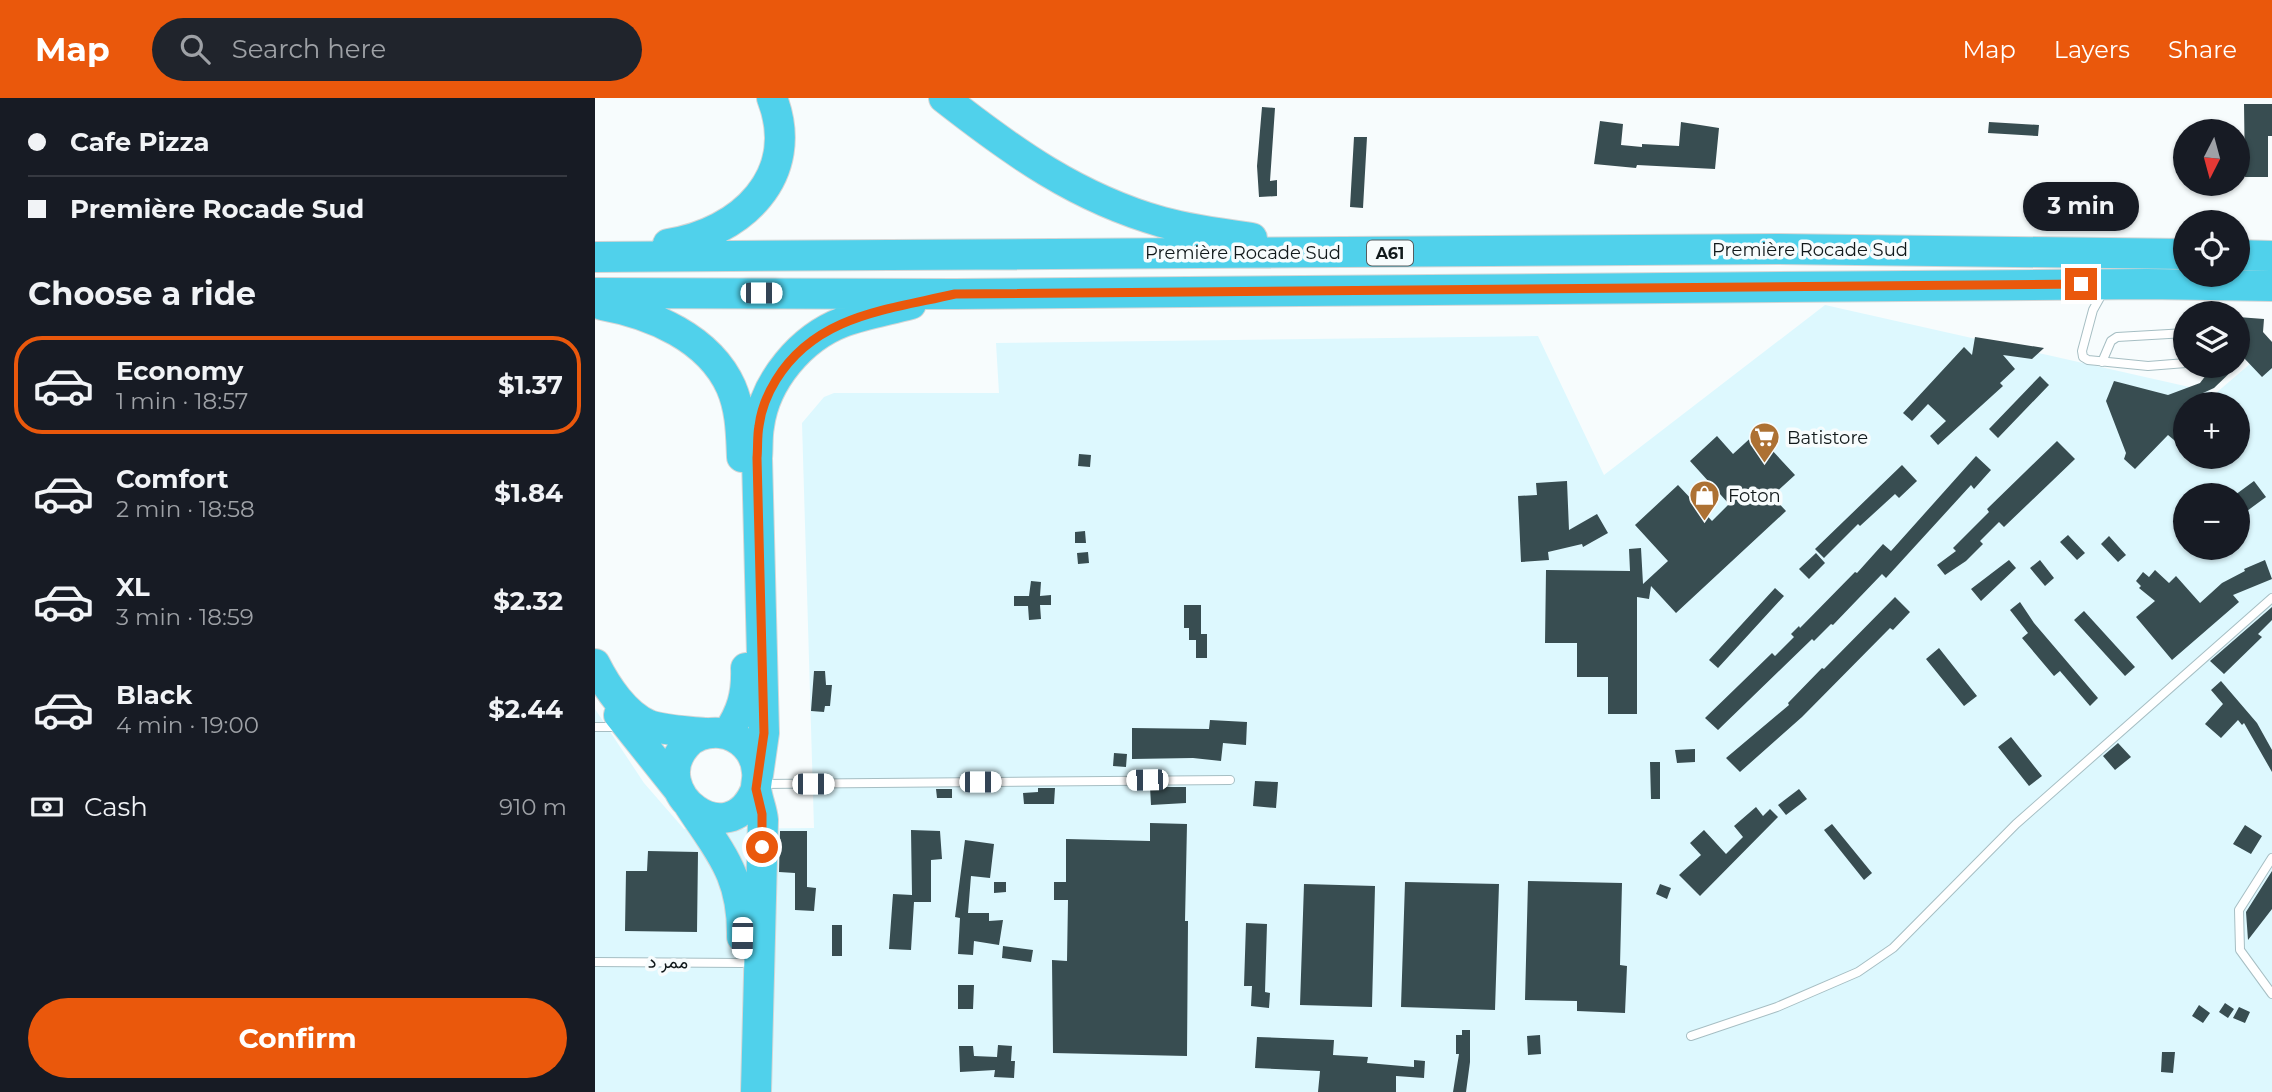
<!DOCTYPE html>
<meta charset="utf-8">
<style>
body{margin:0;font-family:Montserrat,Vazirmatn,sans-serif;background:#20242c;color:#f1f3f6;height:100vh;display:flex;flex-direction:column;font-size:26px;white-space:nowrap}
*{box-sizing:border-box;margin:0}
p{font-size:23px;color:#9ea1a6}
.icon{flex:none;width:38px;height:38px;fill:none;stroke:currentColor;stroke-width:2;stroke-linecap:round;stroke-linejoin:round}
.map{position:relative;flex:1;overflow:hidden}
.sheet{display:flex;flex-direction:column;background:#171b24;width:595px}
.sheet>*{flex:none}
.guide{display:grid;align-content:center;height:154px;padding:0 28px;background:#171b24}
.needle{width:46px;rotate:186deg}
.tools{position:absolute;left:1578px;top:21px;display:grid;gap:14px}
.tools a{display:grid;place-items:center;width:77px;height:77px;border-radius:50%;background:#171b24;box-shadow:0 2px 5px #0004;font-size:35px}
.end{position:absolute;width:32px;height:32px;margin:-16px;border:9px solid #ea580c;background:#fff;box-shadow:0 0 0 4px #fff}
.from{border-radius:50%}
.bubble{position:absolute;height:49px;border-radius:24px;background:#171b24;box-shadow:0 2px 5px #0004;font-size:23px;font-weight:700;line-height:49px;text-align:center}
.car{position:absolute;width:21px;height:42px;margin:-21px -10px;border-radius:9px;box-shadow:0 0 5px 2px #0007;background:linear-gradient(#fff 24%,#345 0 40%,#fff 0 76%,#345 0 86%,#fff 0)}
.guide b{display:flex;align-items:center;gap:24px;height:66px;font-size:26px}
.guide b+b{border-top:2px solid #363941}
.guide i{width:18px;height:18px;background:#f1f3f6}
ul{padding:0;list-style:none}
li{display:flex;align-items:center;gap:21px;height:98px;margin:0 14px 10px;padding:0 14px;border:4px solid transparent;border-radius:28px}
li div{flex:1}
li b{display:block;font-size:26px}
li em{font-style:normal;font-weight:700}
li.on{border-color:#ea580c}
li>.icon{width:63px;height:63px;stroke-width:1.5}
h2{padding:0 28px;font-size:32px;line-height:84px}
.pay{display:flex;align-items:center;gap:18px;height:77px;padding:0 28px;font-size:26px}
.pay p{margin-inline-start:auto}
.cta{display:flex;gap:14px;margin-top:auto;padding:14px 28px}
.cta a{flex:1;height:80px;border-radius:42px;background:#ea580c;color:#fff;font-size:28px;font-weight:700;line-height:80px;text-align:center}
header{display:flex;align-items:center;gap:42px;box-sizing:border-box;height:98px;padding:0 35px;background:#ea580c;color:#fff}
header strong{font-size:33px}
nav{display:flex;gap:38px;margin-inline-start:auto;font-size:24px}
.search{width:490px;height:63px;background:#20242c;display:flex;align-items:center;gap:18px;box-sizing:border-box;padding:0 24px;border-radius:38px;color:#9ea1a6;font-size:26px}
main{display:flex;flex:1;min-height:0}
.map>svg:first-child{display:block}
.built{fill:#ddf8fe;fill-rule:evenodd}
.building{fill:#384d51}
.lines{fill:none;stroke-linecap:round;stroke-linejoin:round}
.lane-casing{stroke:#a6bec3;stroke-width:10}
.highway-casing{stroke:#d4d6d6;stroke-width:32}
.lane{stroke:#fff;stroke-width:8}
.highway{stroke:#50d1eb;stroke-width:30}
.route{stroke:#ea580c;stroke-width:9}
.labels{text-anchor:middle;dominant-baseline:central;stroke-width:7;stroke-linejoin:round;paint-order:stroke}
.shield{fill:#f7fcfd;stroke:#565d5f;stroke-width:2}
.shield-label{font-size:16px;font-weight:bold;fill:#11191b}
.street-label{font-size:18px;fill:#11191b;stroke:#f7fcfd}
.poi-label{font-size:18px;fill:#11191b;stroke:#f7fcfd;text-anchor:start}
</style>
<header>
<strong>Map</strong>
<div class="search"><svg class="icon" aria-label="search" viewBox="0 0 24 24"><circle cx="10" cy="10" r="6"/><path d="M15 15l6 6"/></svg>Search here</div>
<nav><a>Map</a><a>Layers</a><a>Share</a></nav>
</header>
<main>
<section class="sheet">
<div class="guide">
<b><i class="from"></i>Cafe Pizza</b>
<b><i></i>Première Rocade Sud</b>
</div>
<h2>Choose a ride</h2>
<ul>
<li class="on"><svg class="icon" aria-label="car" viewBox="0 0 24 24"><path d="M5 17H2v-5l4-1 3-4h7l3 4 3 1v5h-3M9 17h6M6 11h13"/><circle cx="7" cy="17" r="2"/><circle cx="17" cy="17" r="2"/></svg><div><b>Economy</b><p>1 min · 18:57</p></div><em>$1.37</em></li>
<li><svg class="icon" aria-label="car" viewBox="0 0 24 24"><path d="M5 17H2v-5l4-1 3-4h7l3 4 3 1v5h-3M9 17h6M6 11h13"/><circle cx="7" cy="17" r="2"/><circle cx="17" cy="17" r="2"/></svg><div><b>Comfort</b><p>2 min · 18:58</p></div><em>$1.84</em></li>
<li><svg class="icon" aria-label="car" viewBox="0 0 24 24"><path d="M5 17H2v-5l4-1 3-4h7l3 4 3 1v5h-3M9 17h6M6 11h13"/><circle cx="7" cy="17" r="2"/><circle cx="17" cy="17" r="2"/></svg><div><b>XL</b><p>3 min · 18:59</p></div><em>$2.32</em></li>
<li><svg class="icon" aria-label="car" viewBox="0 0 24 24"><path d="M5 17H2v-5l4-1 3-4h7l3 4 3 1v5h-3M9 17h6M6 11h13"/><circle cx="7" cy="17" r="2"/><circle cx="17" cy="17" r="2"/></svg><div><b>Black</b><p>4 min · 19:00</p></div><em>$2.44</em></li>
</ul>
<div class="pay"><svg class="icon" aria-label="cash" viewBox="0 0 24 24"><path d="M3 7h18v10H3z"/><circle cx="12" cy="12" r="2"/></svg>Cash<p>910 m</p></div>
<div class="cta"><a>Confirm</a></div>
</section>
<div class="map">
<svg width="1677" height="994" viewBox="0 0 1677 994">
<rect width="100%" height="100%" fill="#f7fcfd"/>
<path class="built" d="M1230 207 1621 295 1677 247V994H0V611L49 685 89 731 219 730 207 325 229 299 239 295H404L401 245 943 238 1009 377ZM1591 306H1643V359H1591ZM1591 397H1643V450H1591Z"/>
<path class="building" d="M1649 6H1677V38H1673V79H1650Z
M667 9 680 10 675 83 682 82V98L664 99 662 68Z
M1005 23 1028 26 1026 47 1047 49V46L1084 48 1086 24 1124 30 1120 71 1042 67 1041 70 999 66Z
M1394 24 1444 27 1443 38 1393 35Z
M759 39H772L768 110 755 109Z
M1643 219 1669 221 1668 234 1677 244V270L1667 279 1649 260 1643 266Z
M1380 239 1449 250 1437 261 1408 257 1420 271 1405 285 1408 288 1343 347 1335 338 1351 323 1333 306 1317 323 1308 315 1369 249 1377 257Z
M1618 268H1642L1619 290 1608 295 1610 299 1603 306H1591V352L1573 337 1540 371 1529 361 1531 355 1511 303 1519 283 1573 297 1605 285Z
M1445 278 1454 287 1403 340 1394 331Z
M1161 335 1200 377 1177 398 1191 413 1081 515 1056 488 1054 501 1042 499V616H1013V579H982V545H950L951 472 1035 473 1034 451 1046 450 1048 486 1073 463 1040 427 1083 387 1117 423 1134 406 1095 363 1122 338 1138 356Z
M1462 343 1480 361 1409 429 1404 424 1385 443 1388 446 1371 463 1350 477 1342 467 1361 453 1358 450 1394 414 1392 411Z
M484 356 496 357 495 369 483 368Z
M1381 358 1396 372 1379 391 1376 387 1291 480 1287 476 1238 527 1236 526 1219 543 1217 541 1123 632 1110 620 1177 555 1180 558 1199 539 1196 536 1204 528 1205 530 1260 474 1262 475 1288 446 1296 453Z
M1307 367 1322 383 1304 400 1300 396 1265 428 1263 426 1229 460 1220 451Z
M972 383 974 432 1002 416 1013 435 988 449 987 446 953 454 954 462 926 464 923 398 942 397 941 385Z
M1659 383 1671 399 1652 413 1643 402V397H1640Z
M490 433 491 445H480V434Z
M1473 437 1490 455 1482 462 1465 444Z
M1514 438 1531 457 1523 464 1506 446Z
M493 454 494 465 483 466 482 455Z
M1221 455 1230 465 1214 481 1204 471Z
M1414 462 1421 470 1386 503 1376 491Z
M1445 462 1459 480 1450 488 1435 470Z
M1670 462 1677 481 1638 497 1644 504 1577 562 1541 519 1560 503 1544 490 1546 488 1541 483 1548 474 1554 479 1560 472 1574 485 1581 478 1605 505 1627 485 1650 473 1649 471Z
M436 483 446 484 445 498 456 497V507H445L446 521 434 522 433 508H419V498H434Z
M1180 490 1189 498 1123 570 1114 562Z
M1300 499 1315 514 1298 532 1295 530 1207 619 1145 674 1131 660 1194 607 1193 605 1227 570 1229 571Z
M1425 504 1439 525 1503 600 1495 608 1465 573 1459 578 1427 540 1433 535 1415 512Z
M589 507H606V536H612V560H601V542H594V530H589Z
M1677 509V522L1663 536 1667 539 1629 576 1615 563Z
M1489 513 1540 569 1530 578 1479 522Z
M1344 550 1382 598 1369 608 1331 561Z
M219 573H230L231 587H237L235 608H230L229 614 216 613Z
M1626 583 1662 625 1677 652V674L1649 625 1647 627 1643 622 1626 640 1610 626 1628 606 1616 592Z
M615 622 652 624 651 647 628 645 626 663 598 660 537 661V630L614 631Z
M1416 639 1447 678 1434 688 1403 649Z
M1523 645 1536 659 1520 672 1508 658Z
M1100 651V664L1082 665 1080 652Z
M519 655 532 656 531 669 518 668Z
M1055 664H1065V701H1056Z
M660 683 683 684 681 710 658 708Z
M555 689H591V705L556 707Z
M443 690H460L459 706H429L428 695 443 694Z
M341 691H357V700H342Z
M1204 691 1212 701 1191 717 1183 707Z
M1161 709 1168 718 1175 711 1183 719 1105 798 1084 777 1106 757 1095 745 1109 732 1131 756 1148 739 1139 728Z
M555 725 592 726 590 823H593L592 958 458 955 457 862 472 863 473 802H459V784H471V741L555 743Z
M1237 726 1277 775 1269 782 1229 732Z
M1650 727 1667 738 1656 756 1638 746Z
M316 732 345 733 347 761 336 762V804H319L316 852 294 851 298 796 317 797Z
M185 733H212V789L221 790 219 813 200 812V775L184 774Z
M370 742 399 746 395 780 376 778 373 815H394V823L408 822 404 847 379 843 378 857 363 856 365 820 360 819Z
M53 753 103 754 102 834 30 833 31 773H52Z
M1677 773V811L1653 842 1651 814Z
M933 783 1027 785 1025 867 1032 868 1030 915 982 913V903L930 902Z
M399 784H411V794L399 795Z
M810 784 904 786 900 912 806 909Z
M709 786 780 788 777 909 705 907Z
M1065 786 1076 790 1072 801 1061 796Z
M651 825 672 826 670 894 675 895 674 910 656 908 657 888H649Z
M237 827H247V858H237Z
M408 848 438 852 436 864 407 860Z
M363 887H379L378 911H363Z
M1630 905 1639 911 1633 920 1624 914Z
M1604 907 1615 915 1608 925 1597 918Z
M1644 909 1655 914 1650 925 1638 920Z
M867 932H875V964L871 994H858L864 956H861V937H867Z
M945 937 946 956 933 957 932 938Z
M662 939 739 942 738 957 773 959 772 965 819 969V962L830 963 829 980 801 978V994H723L725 973 660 970Z
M403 947 417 948 416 963H420L419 980 399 979 400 972 365 974 364 948H378L379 958 402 959Z
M1567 954H1580L1578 975 1566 974Z"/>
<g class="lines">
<defs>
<path id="lane" d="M1508 194 1498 212 1487 253 1488 259 1493 262 1553 268 1591 265
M1507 264 1516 243 1522 239 1591 235
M0 629H25
M166 686 635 682
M1677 760 1644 812 1645 852 1677 896
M0 864 147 865
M1096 938 1182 909 1263 874 1298 850 1421 726 1677 500"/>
<path id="highway" d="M349 0C418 54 482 100 567 124 596 132 627 136 657 140
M73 146C146 135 207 78 177 0
M1643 157 1677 158
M0 159 1183 151 1591 156
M0 195 360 196 1552 186 1677 188
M7 207C57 216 114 240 136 289 146 312 146 336 147 359
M0 566C11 588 30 617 54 627 71 633 92 633 109 635
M24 617 83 691
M132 636C147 614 152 596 151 570
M163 677 169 635 162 360C163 350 162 338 164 328 170 283 206 240 248 224 270 216 294 212 316 206
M161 691C134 759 50 693 91 647 100 637 111 634 125 635 145 637 161 654 162 674 163 680 161 685 161 690 162 701 167 711 168 722L161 994
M94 707C126 756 148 778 147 839"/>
</defs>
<use href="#lane" class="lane-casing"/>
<use href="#highway" class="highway-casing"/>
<use href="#lane" class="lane"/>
<use href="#highway" class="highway"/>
</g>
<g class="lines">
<path class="route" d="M167 749V716L161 691 169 635 162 360C163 349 162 338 164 328 166 312 173 295 181 282 221 217 292 212 360 196L1486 186"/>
</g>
<defs>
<symbol id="supermarket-pin" viewBox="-11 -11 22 30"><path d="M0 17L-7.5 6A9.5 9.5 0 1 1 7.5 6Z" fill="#ad7133" stroke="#f7fcfd"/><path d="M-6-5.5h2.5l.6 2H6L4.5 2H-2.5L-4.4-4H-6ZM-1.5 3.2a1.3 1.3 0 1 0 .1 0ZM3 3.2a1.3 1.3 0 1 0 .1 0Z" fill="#fff"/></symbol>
<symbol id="shop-pin" viewBox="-11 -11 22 30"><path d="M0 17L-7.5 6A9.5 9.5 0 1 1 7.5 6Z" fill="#ad7133" stroke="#f7fcfd"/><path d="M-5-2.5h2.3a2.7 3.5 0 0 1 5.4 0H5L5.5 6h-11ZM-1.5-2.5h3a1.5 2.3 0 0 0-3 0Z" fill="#fff"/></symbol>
</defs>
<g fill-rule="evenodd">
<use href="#supermarket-pin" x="1152" y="322" width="35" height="47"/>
<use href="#shop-pin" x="1092" y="380" width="35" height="47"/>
</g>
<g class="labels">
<rect class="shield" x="772" y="142.5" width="46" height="25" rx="5"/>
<g class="shield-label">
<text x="795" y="155">A61</text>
</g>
<g class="street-label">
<text x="1215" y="152">Première Rocade Sud</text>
<text x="648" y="155">Première Rocade Sud</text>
<text transform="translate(73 864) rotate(1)">ممر د</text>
</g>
<g class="poi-label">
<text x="1192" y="340">Batistore</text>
<text x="1133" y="398">Foton</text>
</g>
</g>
</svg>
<div class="tools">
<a><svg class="needle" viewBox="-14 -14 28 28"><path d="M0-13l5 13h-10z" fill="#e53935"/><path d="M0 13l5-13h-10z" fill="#9ea1a6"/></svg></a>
<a><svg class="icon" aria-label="locate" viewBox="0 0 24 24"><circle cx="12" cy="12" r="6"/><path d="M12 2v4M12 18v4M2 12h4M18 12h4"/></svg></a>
<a><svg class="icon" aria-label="layers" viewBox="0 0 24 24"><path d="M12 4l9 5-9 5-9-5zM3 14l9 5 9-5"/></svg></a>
<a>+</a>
<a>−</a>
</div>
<i class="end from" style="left:167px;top:749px"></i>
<i class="end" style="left:1486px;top:186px"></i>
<div class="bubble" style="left:1428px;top:84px;width:116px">3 min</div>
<i class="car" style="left:166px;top:195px;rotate:90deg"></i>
<i class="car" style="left:552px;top:682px;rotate:269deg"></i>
<i class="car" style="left:385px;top:684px;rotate:90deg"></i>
<i class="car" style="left:218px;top:686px;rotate:90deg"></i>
<i class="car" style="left:147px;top:840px;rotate:181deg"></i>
</div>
</main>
